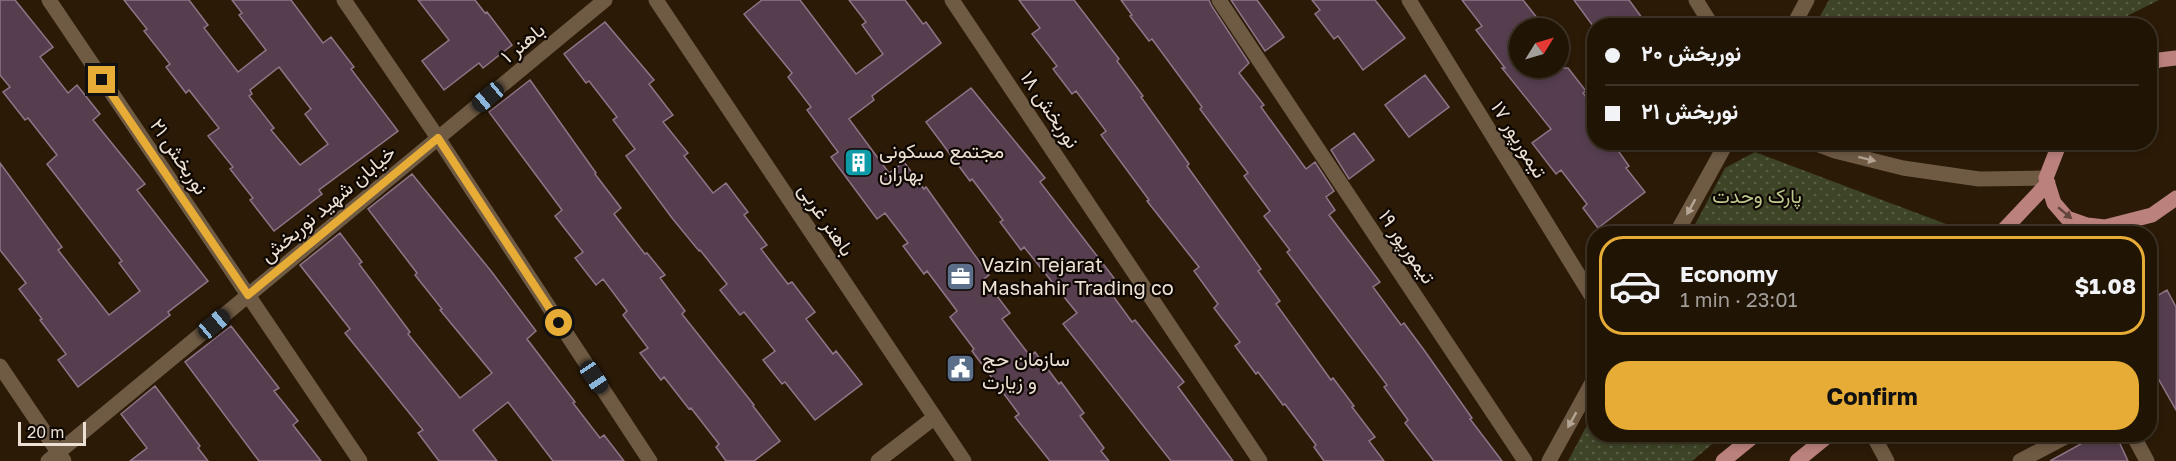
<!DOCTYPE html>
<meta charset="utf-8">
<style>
body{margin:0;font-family:"Golos Text",Vazirmatn,sans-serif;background:#281d0e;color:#f1f3f6;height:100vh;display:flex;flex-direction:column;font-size:22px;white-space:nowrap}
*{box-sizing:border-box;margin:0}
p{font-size:20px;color:#a29e9a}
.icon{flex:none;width:33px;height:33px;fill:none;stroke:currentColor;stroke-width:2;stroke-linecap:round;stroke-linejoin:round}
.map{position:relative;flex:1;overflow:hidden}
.drawer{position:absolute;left:1587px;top:226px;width:570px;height:216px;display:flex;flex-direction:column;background:#201404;border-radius:24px;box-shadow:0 3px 9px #0003,0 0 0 2px #3d3326}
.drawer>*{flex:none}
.top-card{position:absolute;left:1587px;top:18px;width:570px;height:132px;border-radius:24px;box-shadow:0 3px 9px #0003,0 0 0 2px #3d3326;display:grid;align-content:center;height:132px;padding:0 18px;background:#201404}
.needle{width:39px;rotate:53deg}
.buttons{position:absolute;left:1509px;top:18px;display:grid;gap:12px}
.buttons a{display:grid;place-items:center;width:60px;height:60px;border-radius:50%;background:#201404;box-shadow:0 3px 9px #0003,0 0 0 2px #3d3326;font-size:30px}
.scale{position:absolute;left:18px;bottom:15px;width:68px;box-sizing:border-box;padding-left:6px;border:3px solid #ece0d3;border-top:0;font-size:16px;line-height:21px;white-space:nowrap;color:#ece0d3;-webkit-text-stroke:4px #0e0702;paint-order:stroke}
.end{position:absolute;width:27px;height:27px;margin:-14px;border:8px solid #e7ac36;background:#111;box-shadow:0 0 0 3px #111}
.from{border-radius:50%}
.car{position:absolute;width:18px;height:36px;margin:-18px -9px;border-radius:8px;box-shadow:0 0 4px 2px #0007;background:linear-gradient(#222 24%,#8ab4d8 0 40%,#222 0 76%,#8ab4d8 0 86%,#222 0)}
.top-card b{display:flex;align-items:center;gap:21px;height:57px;font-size:22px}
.top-card b+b{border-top:2px solid #3d3326}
.top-card i{width:15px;height:15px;background:#f1f3f6}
ul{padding:10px 0 0;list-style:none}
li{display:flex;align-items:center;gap:18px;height:99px;margin:0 12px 9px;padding:0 6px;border:3px solid transparent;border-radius:24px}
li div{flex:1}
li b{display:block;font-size:22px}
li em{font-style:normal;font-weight:700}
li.current{border-color:#e7ac36}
li>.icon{width:54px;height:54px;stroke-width:1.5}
.action{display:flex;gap:12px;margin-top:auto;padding:12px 18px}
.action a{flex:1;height:69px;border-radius:24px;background:#e7ac36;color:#111;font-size:24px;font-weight:700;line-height:69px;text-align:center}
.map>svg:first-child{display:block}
.park{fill:url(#park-dots)}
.building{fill:#563e4f;stroke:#907588;stroke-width:1.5;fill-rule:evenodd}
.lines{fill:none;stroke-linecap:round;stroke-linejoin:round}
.street{stroke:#6f5a44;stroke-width:15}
.secondary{stroke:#6f5a44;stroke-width:15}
.primary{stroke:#bb817c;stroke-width:15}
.oneway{fill:#b4a493}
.oneway2{fill:#64443f}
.route{stroke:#e7ac36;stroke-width:8}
.labels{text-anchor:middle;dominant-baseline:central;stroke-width:4.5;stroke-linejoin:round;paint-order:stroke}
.street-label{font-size:20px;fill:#ece0d3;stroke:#0e0702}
.poi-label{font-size:20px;fill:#ece0d3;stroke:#0e0702;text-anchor:start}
.park-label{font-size:20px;fill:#bbc78c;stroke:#0e0702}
</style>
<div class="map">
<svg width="2176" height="461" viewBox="0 0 2176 461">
<defs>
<pattern id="park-dots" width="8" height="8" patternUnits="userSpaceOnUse" patternTransform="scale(1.5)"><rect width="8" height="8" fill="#3e4426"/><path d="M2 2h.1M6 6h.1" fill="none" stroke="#5a5f45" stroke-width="1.8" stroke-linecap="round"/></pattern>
</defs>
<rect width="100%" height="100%" fill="#2b1a06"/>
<path class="park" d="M1829 0H2159L2109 25H1815Z
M1755 152 1970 233 1690 234 1725 168Z
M1594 412V435H1723L1692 461H1568Z"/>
<path class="building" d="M0 0H15L53 47 40 57 68 93 77 85 100 114 93 120 145 184 137 190 208 281 168 312 170 315 78 387 58 360 66 354 40 320 42 319 19 289 26 283 0 250V163L62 247 58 250 109 315 140 291 119 263 122 261 47 164 57 155 28 118 25 120 3 92 10 87 0 75Z
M124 0H189L208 25 204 28 238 72 266 50 239 15 242 13 232 0H291L323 43 331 37 354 67 351 69 398 131 319 190 322 194 274 231 250 200 253 198 230 169 233 167 208 136 219 128 189 90 186 93 166 67 170 64 144 31 147 29ZM279 67 311 109 305 114 328 144 300 165 271 130 274 128 249 96 252 94 250 90Z
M418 0H475L485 13 487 12 512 45 483 68 479 63 444 90 422 61 449 40Z
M762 0H800L856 74 883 54 862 25 866 22 849 0H905L923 24 926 22 941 43 872 96 874 100 849 119 889 173 904 162 924 189 926 187 989 275 984 279 1010 313 1002 319 1030 356 1035 352 1059 384 1061 382 1084 413 1080 416 1104 448 1101 451 1109 461H1050L1015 417 1019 414 972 351 974 349 950 317 957 311 927 271 924 274 903 246 908 243 885 213 877 219 831 157 838 152 807 110 811 107 788 77 792 73 744 14Z
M1019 0H1074L1119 59 1117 61 1143 96 1141 97 1189 164 1187 166 1261 269 1258 271 1280 301 1276 304 1331 380 1333 378 1354 406 1352 407 1375 437 1369 441 1384 461H1324L1314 447 1316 445 1285 404 1283 405 1258 372 1256 374 1235 346 1240 342 1214 308 1218 304 1194 271 1199 267 1147 201 1149 200 1101 135 1106 131 1076 91 1072 94 1053 69 1057 66 1032 34 1040 28Z
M1121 0H1209L1211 5 1249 63 1239 73 1264 105 1261 107 1306 169 1315 162 1334 191 1326 197 1335 210 1329 215 1380 282 1373 287 1401 325 1404 323 1424 350 1472 418 1470 419 1502 461H1434L1405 423 1408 420 1384 387 1387 385 1287 252 1290 250 1264 216 1270 211 1244 176 1248 173 1200 109 1202 107 1152 39 1149 41 1130 16 1132 15Z
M1231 0H1257L1284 37 1265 51Z
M1312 0H1375L1405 38 1363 70 1338 36 1334 39 1315 14 1320 10Z
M1462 0H1523L1545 28H1520V68H1568L1586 91 1583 93 1594 108V142H1612L1629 166 1626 168 1645 192 1598 228 1583 208 1587 204 1561 170 1556 174 1532 143 1551 129 1502 68H1505L1476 30 1482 26Z
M1574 0H1629L1648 26H1593Z
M605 22 654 80 649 84 673 115 663 122 688 153 684 156 713 193 726 183 748 212 744 215 767 245 761 249 788 284 792 282 815 312 806 319 833 354 836 351 862 384 815 420 785 382 782 384 763 360 775 351 744 312 740 315 720 290 727 284 700 250 699 251 672 218 626 156 635 149 613 120 617 117 589 81 586 83 564 54Z
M1425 75 1449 107 1409 137 1385 105Z
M530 80 596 173 595 174 621 208 614 214 645 254 647 253 665 275 660 278 685 311 682 314 754 405 753 406 780 441 754 461H726L716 447 719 444 691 408 689 409 664 377 661 380 640 353 648 348 623 315 627 311 603 279 596 285 575 258 583 252 555 216 562 210 489 112Z
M971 88 1045 178 1040 182 1114 278 1105 285 1132 322 1135 320 1184 382 1178 387 1233 461H1171L1063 324 1077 313 1024 247 1021 250 1000 222 1003 220 972 179 970 181 926 122Z
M1354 133 1374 160 1349 179 1331 150Z
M412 174 491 271 536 331 527 339 575 402 573 403 600 438 604 435 624 461H553L508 402 473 430 497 461H439L418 433 423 430 345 333 350 329 300 265 340 233 362 262 359 264 410 332 408 334 460 398 492 373 440 310 442 309 415 275 417 273 368 209Z
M2167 290 2176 307V410L2150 364V300Z
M231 326 279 388 274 391 298 421 293 425 321 461H259L185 362Z
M155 386 200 446 198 448 208 461H130L147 448 121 414Z
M2097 435H2116L2128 461H2050Z"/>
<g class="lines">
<path class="street" d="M49 0 360 461
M344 0 438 138 650 461
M952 0 1260 461
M1219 0 1525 461
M1409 0 1594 300
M0 366 64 461
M1873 435 1887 461
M2133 435 2147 461
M2020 461 2069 435"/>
<path class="secondary" d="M656 0 964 461
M1696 0 1712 26
M1793 26 1807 0
M1811 142 1835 151 1903 168 1979 179 2046 178
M1676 234 1727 142
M48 461 605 0
M878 461 935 417
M1549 461 1594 379"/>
<path class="primary" d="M2150 64 2159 60 2176 58
M2060 142 2046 178 2054 203 2067 218 2087 225 2105 227 2152 215 2176 198
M2000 234 2048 183
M1723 461 1755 435
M1797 461 1829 435"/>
</g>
<defs><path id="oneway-solid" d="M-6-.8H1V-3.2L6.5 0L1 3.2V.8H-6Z" transform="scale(1.5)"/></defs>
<g class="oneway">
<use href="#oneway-solid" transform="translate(1867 159) rotate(14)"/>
<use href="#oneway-solid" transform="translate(1691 207) rotate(119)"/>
<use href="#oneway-solid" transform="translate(1572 420) rotate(119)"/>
</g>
<use class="oneway2" href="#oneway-solid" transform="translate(2065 213) rotate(40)"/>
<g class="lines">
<path class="route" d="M102 80 248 295 438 138 559 323"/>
</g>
<defs>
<symbol id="building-square" viewBox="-11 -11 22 22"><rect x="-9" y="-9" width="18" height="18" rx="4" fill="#0f9aa8" stroke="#0e0702"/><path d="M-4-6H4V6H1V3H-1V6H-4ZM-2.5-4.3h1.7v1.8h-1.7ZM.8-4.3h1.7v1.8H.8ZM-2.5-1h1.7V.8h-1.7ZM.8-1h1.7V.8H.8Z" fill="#fff"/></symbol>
<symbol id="office-square" viewBox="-11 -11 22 22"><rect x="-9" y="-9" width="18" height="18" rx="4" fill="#5c6f8a" stroke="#0e0702"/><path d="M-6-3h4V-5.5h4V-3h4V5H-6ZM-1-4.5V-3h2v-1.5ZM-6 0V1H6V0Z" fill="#fff"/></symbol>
<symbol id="civic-square" viewBox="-11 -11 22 22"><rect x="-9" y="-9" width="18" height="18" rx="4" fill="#5c6f8a" stroke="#0e0702"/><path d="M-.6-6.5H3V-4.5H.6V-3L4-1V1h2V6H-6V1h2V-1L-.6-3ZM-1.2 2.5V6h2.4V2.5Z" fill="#fff"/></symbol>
</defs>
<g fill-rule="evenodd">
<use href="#building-square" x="842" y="146" width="33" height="33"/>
<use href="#office-square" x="944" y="260" width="33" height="33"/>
<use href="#civic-square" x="944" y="352" width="33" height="33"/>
</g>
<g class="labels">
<g class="street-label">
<text transform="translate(522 42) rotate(-40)">باهنر ۱</text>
<text transform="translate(1051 109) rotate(56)">نوربخش ۱۸</text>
<text transform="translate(1520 139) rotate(58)">تیمورپور ۱۷</text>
<text transform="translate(180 156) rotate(56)">نوربخش ۲۱</text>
<text transform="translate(327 203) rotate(-40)">خیابان شهید نوربخش</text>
<text transform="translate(827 219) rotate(56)">باهنر غربی</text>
<text transform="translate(1408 246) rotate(56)">تیمورپور ۱۹</text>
</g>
<g class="poi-label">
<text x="879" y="150">مجتمع مسکونی<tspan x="879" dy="23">بهاران</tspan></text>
<text x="981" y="264">Vazin Tejarat<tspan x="981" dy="23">Mashahir Trading co</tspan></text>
<text x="982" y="358">سازمان حج<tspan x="982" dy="23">و زیارت</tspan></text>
</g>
<g class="park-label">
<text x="1757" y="195">پارک وحدت</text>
</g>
</g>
</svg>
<div class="buttons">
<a><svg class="needle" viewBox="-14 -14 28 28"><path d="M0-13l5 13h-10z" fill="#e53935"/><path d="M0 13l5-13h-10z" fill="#a29e9a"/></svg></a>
</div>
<div class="scale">20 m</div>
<i class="end from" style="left:559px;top:323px"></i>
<i class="end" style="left:102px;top:80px"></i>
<i class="car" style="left:488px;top:97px;rotate:230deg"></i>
<i class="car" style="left:214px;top:324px;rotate:50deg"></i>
<i class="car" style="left:594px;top:377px;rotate:146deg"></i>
<div class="top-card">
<b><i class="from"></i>نوربخش ۲۰</b>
<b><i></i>نوربخش ۲۱</b>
</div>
<section class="drawer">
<ul>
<li class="current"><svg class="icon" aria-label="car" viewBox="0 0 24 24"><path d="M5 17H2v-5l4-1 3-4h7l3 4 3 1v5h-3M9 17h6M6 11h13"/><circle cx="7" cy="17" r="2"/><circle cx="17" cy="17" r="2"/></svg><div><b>Economy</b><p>1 min · 23:01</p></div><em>$1.08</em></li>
</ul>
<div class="action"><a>Confirm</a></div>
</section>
</div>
